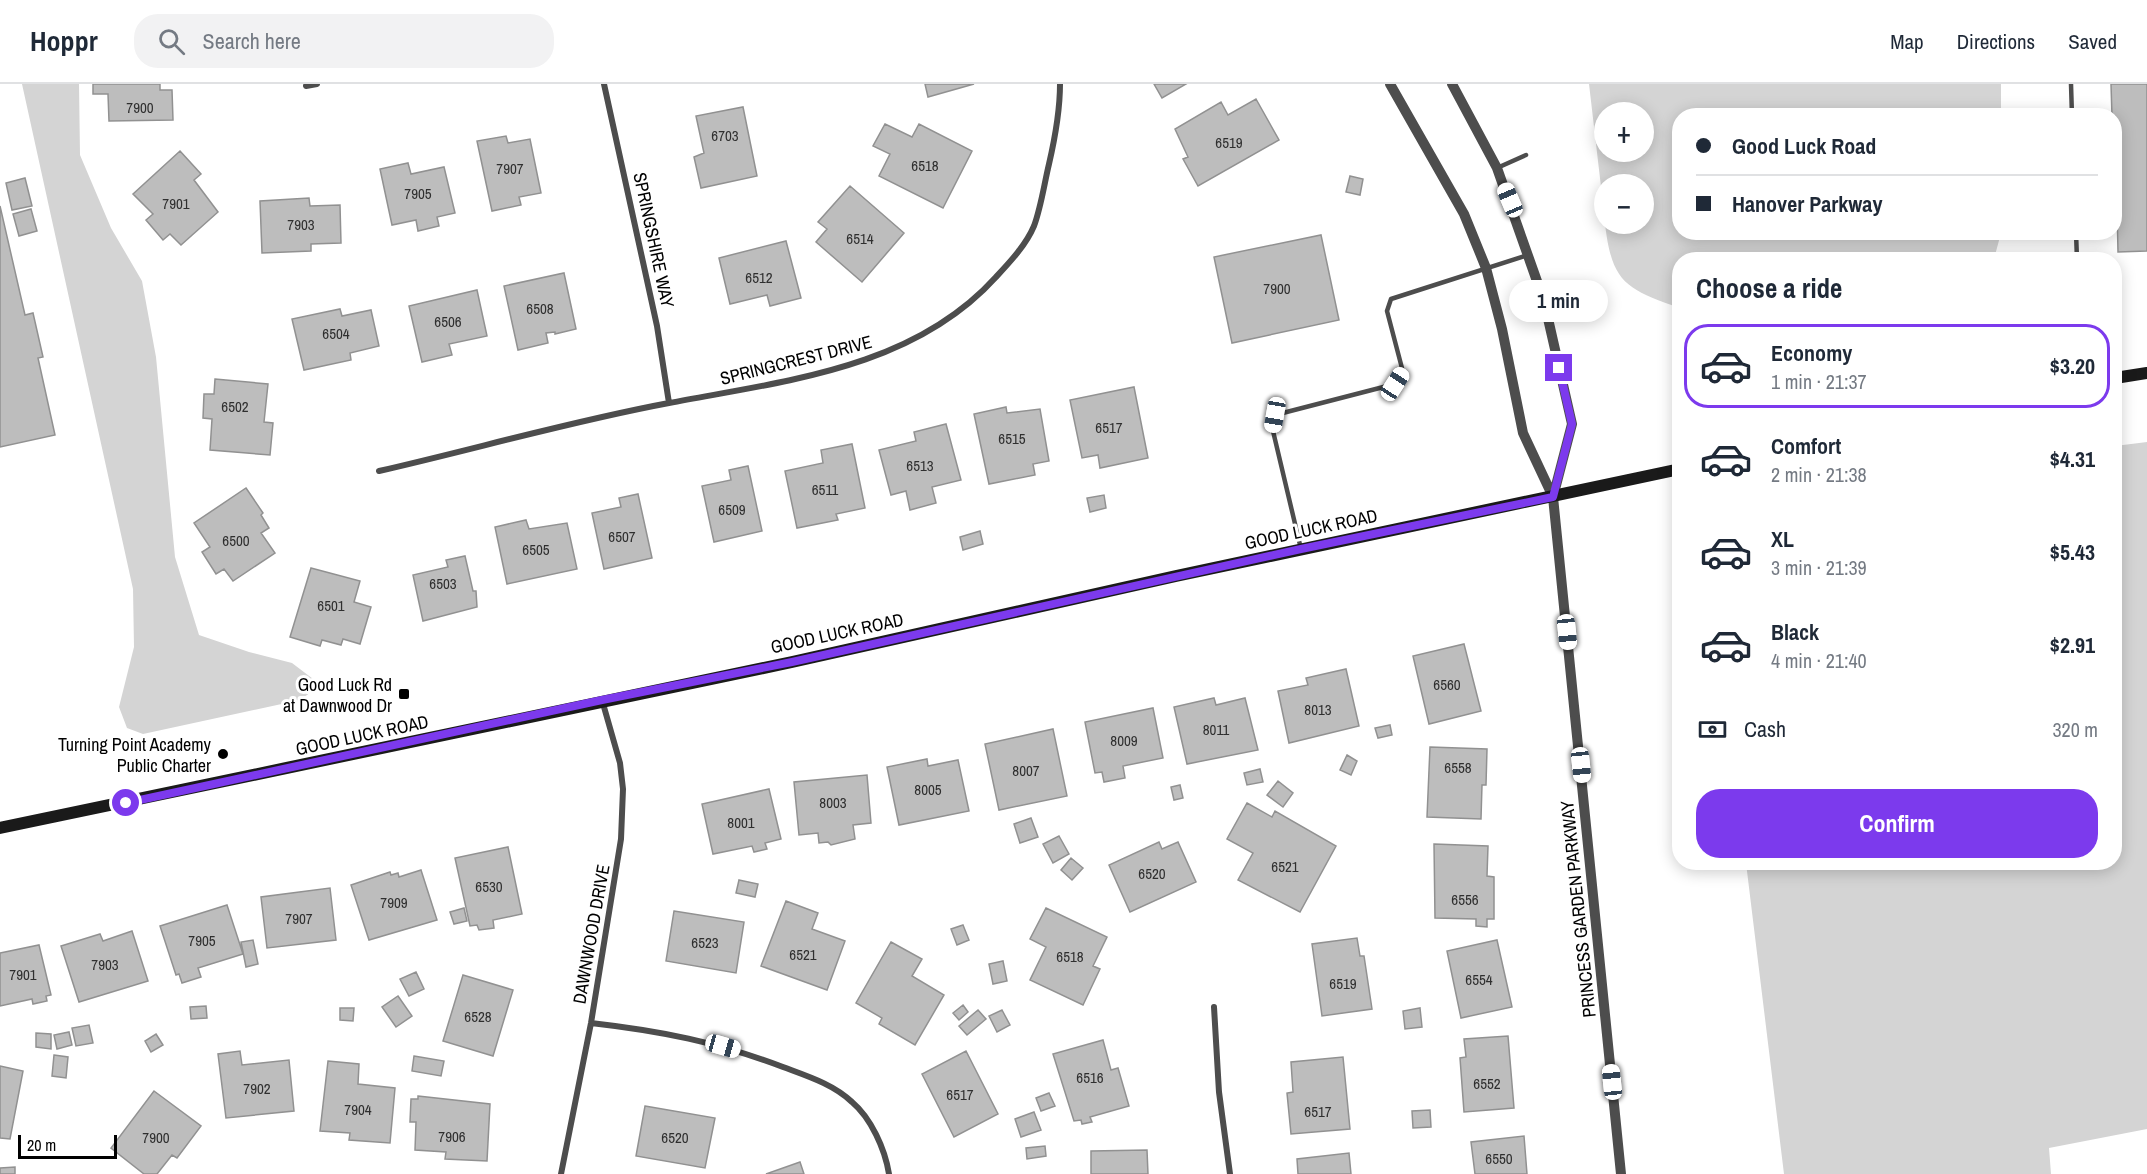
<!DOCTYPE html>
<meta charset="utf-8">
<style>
body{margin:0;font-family:"Archivo Narrow",sans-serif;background:#f2f2f3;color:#1f2937;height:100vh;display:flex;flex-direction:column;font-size:22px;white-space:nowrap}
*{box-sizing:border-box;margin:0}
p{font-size:20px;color:#747a83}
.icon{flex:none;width:33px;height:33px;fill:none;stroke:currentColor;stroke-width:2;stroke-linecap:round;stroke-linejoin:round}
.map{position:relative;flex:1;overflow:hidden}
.panel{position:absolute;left:1672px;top:168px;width:450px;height:618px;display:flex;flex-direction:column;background:#fff;border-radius:24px;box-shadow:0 3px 15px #0003}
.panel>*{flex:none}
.guide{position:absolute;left:1672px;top:24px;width:450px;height:132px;border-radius:24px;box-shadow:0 3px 15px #0003;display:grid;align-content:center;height:132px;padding:0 24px;background:#fff}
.buttons{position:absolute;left:1594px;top:18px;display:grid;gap:12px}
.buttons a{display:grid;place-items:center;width:60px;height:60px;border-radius:50%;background:#fff;box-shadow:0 3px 15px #0003;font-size:30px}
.scale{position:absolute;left:18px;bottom:15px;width:99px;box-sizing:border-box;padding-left:6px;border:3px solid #000;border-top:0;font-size:16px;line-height:21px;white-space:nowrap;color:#000;-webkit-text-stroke:4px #fff;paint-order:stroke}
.end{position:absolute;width:27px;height:27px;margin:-14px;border:8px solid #7c3aed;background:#fff;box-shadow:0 0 0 3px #fff}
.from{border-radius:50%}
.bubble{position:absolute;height:42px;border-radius:21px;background:#fff;box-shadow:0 3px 15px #0003;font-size:20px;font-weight:800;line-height:42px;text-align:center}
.car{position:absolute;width:18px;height:36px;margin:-18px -9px;border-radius:8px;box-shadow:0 0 4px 2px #0007;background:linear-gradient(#fff 24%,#345 0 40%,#fff 0 76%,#345 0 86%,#fff 0)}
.guide b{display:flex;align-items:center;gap:21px;height:57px;font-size:22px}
.guide b+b{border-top:2px solid #e0e1e3}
.guide i{width:15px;height:15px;background:#1f2937}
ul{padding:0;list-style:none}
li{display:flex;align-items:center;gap:18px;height:84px;margin:0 12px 9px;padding:0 12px;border:3px solid transparent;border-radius:24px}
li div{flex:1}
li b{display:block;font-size:22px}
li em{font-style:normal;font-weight:800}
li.selected{border-color:#7c3aed}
li>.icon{width:54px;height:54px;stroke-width:1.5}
h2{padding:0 24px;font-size:27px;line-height:72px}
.pay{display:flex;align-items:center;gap:15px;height:66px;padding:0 24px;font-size:22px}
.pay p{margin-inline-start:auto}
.cta{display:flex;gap:12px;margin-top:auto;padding:12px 24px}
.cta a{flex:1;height:69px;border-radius:24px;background:#7c3aed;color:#fff;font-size:24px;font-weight:800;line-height:69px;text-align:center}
header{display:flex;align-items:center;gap:36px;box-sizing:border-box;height:84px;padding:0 30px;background:#fff;border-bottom:2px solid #e0e1e3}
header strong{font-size:28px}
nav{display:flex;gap:33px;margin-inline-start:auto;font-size:21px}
.search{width:420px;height:54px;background:#f2f2f3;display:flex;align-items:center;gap:15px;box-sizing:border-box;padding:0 21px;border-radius:24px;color:#747a83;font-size:22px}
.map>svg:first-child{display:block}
.green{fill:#d4d4d4;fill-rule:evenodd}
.building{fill:#bdbdbd;stroke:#919191;stroke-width:1.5}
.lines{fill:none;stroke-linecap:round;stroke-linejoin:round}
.service{stroke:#4d4d4d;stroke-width:4.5}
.minor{stroke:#4d4d4d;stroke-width:6}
.tertiary{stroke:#4d4d4d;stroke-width:10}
.secondary{stroke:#1a1a1a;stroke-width:12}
.route{stroke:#7c3aed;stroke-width:8}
.poi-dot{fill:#000;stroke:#fff;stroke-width:2}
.labels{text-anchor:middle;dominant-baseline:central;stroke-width:6;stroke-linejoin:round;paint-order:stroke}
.number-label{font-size:15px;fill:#2f2f2f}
.street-label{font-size:18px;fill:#000;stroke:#fff}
.poi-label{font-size:18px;fill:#000;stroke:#fff;text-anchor:end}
</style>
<header>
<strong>Hoppr</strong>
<div class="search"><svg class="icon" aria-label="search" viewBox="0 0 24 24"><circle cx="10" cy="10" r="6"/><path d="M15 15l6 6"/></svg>Search here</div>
<nav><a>Map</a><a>Directions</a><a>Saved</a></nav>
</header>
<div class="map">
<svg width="2147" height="1090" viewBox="0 0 2147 1090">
<rect width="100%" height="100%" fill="#fff"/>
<path class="green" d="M22 0H79L80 71 111 144 142 197 156 273 175 473 199 551 249 568 292 579 321 601 300 616 143 650 127 644 119 623 134 563 133 505Z
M1589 0H2001V31L1680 32V148L2001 149 1994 175 1680 176V224C1626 205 1612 199 1605 140H1644V100H1605V137ZM1605 28H1644V68H1605Z
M2147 358V1045L2049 1064 2051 1090H1784L1746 779 2115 778V362Z"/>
<path class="building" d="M93 0H160V6H172L173 36 109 37 108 10H93Z
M925 0H974L928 13Z
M1154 0H1186L1162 14Z
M2111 0H2147V167L2118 168 2115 32H2112Z
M1256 15 1279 56 1198 102 1183 75 1188 73 1175 45 1221 18 1228 31Z
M743 23 757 92 701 104 694 73 704 69 696 32Z
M885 40 912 53 919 40 972 67 943 124 879 92 890 70 873 62Z
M506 52 508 59 530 55 541 109 519 113 521 121 492 127 477 57Z
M180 67 201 90 194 96 218 128 181 161 170 150 163 156 146 136 153 130 133 110Z
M408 79 411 90 444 83 455 129 437 133 439 142 418 147 416 136 392 141 380 85Z
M1350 92 1363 95 1360 111 1346 108Z
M25 94 32 122 12 126 6 99Z
M850 102 904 149 862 198 816 158 827 145 818 138Z
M309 114 310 122 340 121 341 159 311 160V167L262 169 260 117Z
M0 122 25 231 33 229 43 273 38 274 55 351 0 363Z
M31 125 37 147 19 152 13 130Z
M1321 151 1339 236 1232 259 1214 173Z
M786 157 801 214 770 222 767 211 730 220 719 174Z
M564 189 576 245 555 250V248L546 249 548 259 518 266 504 202Z
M477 206 487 252 449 260 452 271 422 278 409 222Z
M340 225 342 232 371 226 379 262 350 269 351 276 304 286 292 235Z
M215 295 268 300 264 338 273 339 270 371 210 366 212 335 203 334 204 310H214Z
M1134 303 1148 374 1100 384 1098 371 1082 374 1070 316Z
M1006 323 1007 329 1040 325 1049 377 1033 380 1035 391 989 400 974 330Z
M946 340 961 396 932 403 936 419 910 426 906 407 891 411 879 366 916 357 914 348Z
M852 360 865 424 836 430 838 436 797 444 785 387 823 379 821 366Z
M748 382 762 447 714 458 702 402 731 396 729 386Z
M246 404 263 429 261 431 269 444 261 449 275 469 233 497 224 485 216 490 202 468 210 463 194 439Z
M638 410 652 474 604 485 592 429 621 423 619 414Z
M1104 411 1106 424 1090 428 1087 414Z
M526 436 529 445 567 439 577 485 507 500 495 443Z
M980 447 983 460 963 466 960 453Z
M465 472 473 507H476L477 523 423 537 413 491 448 483 446 476Z
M311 484 360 497 354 518 371 523 360 560 343 555 341 561 322 556 320 562 290 553Z
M1464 560 1481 627 1429 640 1413 572Z
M1346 585 1359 642 1289 659 1278 607 1308 601 1306 594Z
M1214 614 1216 621 1245 614 1258 666 1187 680 1174 623Z
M1153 624 1163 674 1123 682 1125 694 1104 698 1102 688 1095 689 1085 638Z
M1390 641 1392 651 1378 654 1375 644Z
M1053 645 1067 712 999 726 985 660Z
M1430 663 1487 665 1486 701H1482L1481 735 1427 733Z
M1347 671 1357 677 1351 691 1340 686Z
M927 675 928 682 958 676 969 727 899 741 887 683Z
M1260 685 1263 698 1247 701 1244 689Z
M867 691 871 739 853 741 855 755 831 761 828 758 819 759 818 749 799 751 794 698Z
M1278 697 1293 709 1283 723 1267 711Z
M1180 701 1183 714 1174 716 1171 703Z
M769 705 781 755 765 759 767 765 754 768 752 762 713 770 702 720Z
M1247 719 1272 733 1275 727 1336 762 1300 828 1238 796 1253 769 1227 755Z
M1031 734 1038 753 1020 759 1014 740Z
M1059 752 1069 770 1053 779 1043 760Z
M1159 758 1162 765 1178 758 1196 798 1130 828 1109 781Z
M1434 760 1488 762 1487 792 1494 793V835H1487V843L1476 842V835L1435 834Z
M508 763 522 830 493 836 494 844 479 846 477 841 470 842 455 774Z
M1071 774 1083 784 1072 796 1061 786Z
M421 786 437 836 369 856 351 801 390 788 391 791 398 789 399 793Z
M739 796 758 800 755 813 736 809Z
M330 804 336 856 267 864 261 813Z
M786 817 818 829 812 845 845 857 827 906 761 882Z
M227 821 243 870 198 884 201 893 182 899 179 890 176 891 160 842Z
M464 824 467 837 454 840 450 828Z
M1046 824 1107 853 1093 882 1100 885 1083 921 1030 896 1046 863 1030 855Z
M674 827 744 838 736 889 666 877Z
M963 841 969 856 957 861 951 845Z
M132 847 148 897 79 918 61 862 100 850 103 857Z
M1357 854 1360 872H1364L1372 925 1322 932 1312 860Z
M253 856 258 880 246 883 241 858Z
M1497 856 1512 923 1461 934 1447 867Z
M891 858 922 875 912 892 944 911 915 961 879 940 882 934 856 919Z
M39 861 51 911 46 912 47 917 33 920 32 915 0 922V869Z
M1003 877 1007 897 993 900 989 880Z
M416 888 424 905 409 912 400 895Z
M463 891 513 906 493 972 443 957Z
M398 912 412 932 396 943 382 923Z
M963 921 968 928 959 936 953 929Z
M206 922 207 934 191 935 190 923Z
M340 924H354L353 937 340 936Z
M1420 924 1422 943 1405 945 1403 927Z
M978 926 986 935 967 951 959 942Z
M1002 926 1010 941 997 948 989 932Z
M89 941 93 959 76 962 72 944Z
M69 948 72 961 57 965 54 951Z
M36 949 51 950V965L36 963Z
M156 950 163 961 151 968 145 957Z
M1508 952 1514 1024 1464 1028 1460 974 1466 973 1464 955Z
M1103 956 1111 986 1118 984 1129 1022 1090 1033 1092 1038 1082 1040 1081 1036 1074 1037 1053 970Z
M240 967 242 981 289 976 294 1027 226 1034 218 970Z
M966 967 998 1030 954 1053 922 990Z
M54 971 68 973 66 994 52 992Z
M414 972 444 977 441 992 412 987Z
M1343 973 1350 1045 1291 1050 1287 1009 1293 1008 1291 978Z
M328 977 359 980 358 1000 395 1004 390 1059 349 1056 350 1049 320 1047Z
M0 982 23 987 10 1055 0 1054Z
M154 1007 201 1042 177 1074 172 1071 157 1090H144L111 1064Z
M1049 1009 1055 1022 1041 1027 1036 1014Z
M418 1012 490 1020 487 1077 445 1075 446 1068 415 1066 416 1038H410L411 1015H418Z
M645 1022 715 1034 705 1084 636 1072Z
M1430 1026 1431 1043 1413 1044 1412 1027Z
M1034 1028 1041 1046 1021 1053 1015 1035Z
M1524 1052 1527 1090H1475L1471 1058Z
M1045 1062 1046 1072 1027 1075 1026 1064Z
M1147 1066 1148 1090H1091V1067Z
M1349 1069 1351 1090H1298L1297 1075Z
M800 1078 804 1090H766Z
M15 1083V1090H0V1084Z"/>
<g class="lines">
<path class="service" d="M2071 0 2072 32
M1497 84 1526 71
M2076 148 2077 176
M1301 465 1273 347 1275 331 1395 300 1403 288 1387 227 1391 215 1528 171"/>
<path class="minor" d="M604 0 657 242 669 319
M306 2 317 0
M379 387C475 365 572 337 669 319 784 297 913 285 996 193 1010 178 1026 161 1034 142 1041 123 1044 101 1049 80 1055 54 1060 27 1060 0
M1214 923 1219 1008 1230 1090
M591 939C661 947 717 958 783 983 807 992 833 1000 852 1018 871 1034 885 1065 889 1090
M561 1090 591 939 621 755 623 705 620 679 602 616"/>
<path class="tertiary" d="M1390 0 1464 130 1486 184 1502 245 1523 349 1553 413 1621 1090
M1452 0 1497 84 1544 217 1572 340 1553 413"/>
<path class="secondary" d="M2115 294 2147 289
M0 744 792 578 1176 492 1680 385"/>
</g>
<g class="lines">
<path class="route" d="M126 719 602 616 792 578 1301 465 1553 413 1572 340 1559 284"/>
</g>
<g class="poi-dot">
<rect x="398" y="604" width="12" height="12" rx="3"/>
<circle cx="223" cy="670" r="6"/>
</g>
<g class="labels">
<g class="number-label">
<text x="140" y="23">7900</text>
<text x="725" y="51">6703</text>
<text x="1229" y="58">6519</text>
<text x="925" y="81">6518</text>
<text x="510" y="84">7907</text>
<text x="418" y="109">7905</text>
<text x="176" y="119">7901</text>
<text x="301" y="140">7903</text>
<text x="860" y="154">6514</text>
<text x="759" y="193">6512</text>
<text x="1277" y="204">7900</text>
<text x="540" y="224">6508</text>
<text x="448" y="237">6506</text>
<text x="336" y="249">6504</text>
<text x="235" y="322">6502</text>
<text x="1109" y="343">6517</text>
<text x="1012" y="354">6515</text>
<text x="920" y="381">6513</text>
<text x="825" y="405">6511</text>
<text x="732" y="425">6509</text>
<text x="622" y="452">6507</text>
<text x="236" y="456">6500</text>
<text x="536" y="465">6505</text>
<text x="443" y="499">6503</text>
<text x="331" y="521">6501</text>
<text x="1447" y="600">6560</text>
<text x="1318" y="625">8013</text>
<text x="1216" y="645">8011</text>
<text x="1124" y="656">8009</text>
<text x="1458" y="683">6558</text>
<text x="1026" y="686">8007</text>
<text x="928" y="705">8005</text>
<text x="833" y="718">8003</text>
<text x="741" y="738">8001</text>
<text x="1285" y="782">6521</text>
<text x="1152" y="789">6520</text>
<text x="489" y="802">6530</text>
<text x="1465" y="815">6556</text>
<text x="394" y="818">7909</text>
<text x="299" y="834">7907</text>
<text x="202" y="856">7905</text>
<text x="705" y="858">6523</text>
<text x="803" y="870">6521</text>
<text x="1070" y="872">6518</text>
<text x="105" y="880">7903</text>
<text x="23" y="890">7901</text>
<text x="1479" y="895">6554</text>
<text x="1343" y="899">6519</text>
<text x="478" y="932">6528</text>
<text x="1090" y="993">6516</text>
<text x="1487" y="999">6552</text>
<text x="257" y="1004">7902</text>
<text x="960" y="1010">6517</text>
<text x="358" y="1025">7904</text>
<text x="1318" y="1027">6517</text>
<text x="452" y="1052">7906</text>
<text x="156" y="1053">7900</text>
<text x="675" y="1053">6520</text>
<text x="1499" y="1074">6550</text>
</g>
<g class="street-label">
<text transform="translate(654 156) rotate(78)">SPRINGSHIRE WAY</text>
<text transform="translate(796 276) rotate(-14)">SPRINGCREST DRIVE</text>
<text transform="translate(1311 445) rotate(-12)">GOOD LUCK ROAD</text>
<text transform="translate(837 549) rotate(-12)">GOOD LUCK ROAD</text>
<text transform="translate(362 651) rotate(-12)">GOOD LUCK ROAD</text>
<text transform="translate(1578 825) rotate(-96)">PRINCESS GARDEN PARKWAY</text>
<text transform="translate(591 850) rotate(-80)">DAWNWOOD DRIVE</text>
</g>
<g class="poi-label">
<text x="392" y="600">Good Luck Rd<tspan x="392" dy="21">at Dawnwood Dr</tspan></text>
<text x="211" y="660">Turning Point Academy<tspan x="211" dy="21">Public Charter</tspan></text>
</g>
</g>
</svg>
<div class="buttons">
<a>+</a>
<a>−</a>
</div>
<div class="scale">20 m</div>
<i class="end from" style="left:126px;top:719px"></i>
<i class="end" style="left:1559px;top:284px"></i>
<div class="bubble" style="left:1509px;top:196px;width:99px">1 min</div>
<i class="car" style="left:1510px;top:116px;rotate:337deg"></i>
<i class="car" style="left:1395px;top:300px;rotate:33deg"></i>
<i class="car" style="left:1275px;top:331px;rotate:190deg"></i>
<i class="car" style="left:1567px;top:548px;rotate:174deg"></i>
<i class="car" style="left:1581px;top:681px;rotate:174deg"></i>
<i class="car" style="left:723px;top:962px;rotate:106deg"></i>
<i class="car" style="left:1612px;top:998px;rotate:354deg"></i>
<div class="guide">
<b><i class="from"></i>Good Luck Road</b>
<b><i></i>Hanover Parkway</b>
</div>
<section class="panel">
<h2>Choose a ride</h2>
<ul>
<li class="selected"><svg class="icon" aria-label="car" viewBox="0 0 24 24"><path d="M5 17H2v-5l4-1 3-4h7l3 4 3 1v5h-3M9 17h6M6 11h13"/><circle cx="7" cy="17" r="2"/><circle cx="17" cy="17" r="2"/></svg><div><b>Economy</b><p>1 min · 21:37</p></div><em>$3.20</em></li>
<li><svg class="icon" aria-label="car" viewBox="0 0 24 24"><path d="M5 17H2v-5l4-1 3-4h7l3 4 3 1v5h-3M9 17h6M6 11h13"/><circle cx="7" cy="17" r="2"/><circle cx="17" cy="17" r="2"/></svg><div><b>Comfort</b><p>2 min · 21:38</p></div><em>$4.31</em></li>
<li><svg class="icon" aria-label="car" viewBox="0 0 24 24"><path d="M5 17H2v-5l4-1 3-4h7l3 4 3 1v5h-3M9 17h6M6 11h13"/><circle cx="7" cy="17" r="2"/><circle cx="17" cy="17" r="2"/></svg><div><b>XL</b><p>3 min · 21:39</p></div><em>$5.43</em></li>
<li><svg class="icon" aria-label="car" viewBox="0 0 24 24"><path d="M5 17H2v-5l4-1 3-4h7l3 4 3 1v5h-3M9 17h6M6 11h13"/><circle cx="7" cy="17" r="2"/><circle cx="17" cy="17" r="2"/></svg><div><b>Black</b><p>4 min · 21:40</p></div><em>$2.91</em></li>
</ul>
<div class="pay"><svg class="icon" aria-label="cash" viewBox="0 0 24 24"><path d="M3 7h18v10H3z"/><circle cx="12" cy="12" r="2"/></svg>Cash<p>320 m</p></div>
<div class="cta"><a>Confirm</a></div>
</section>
</div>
